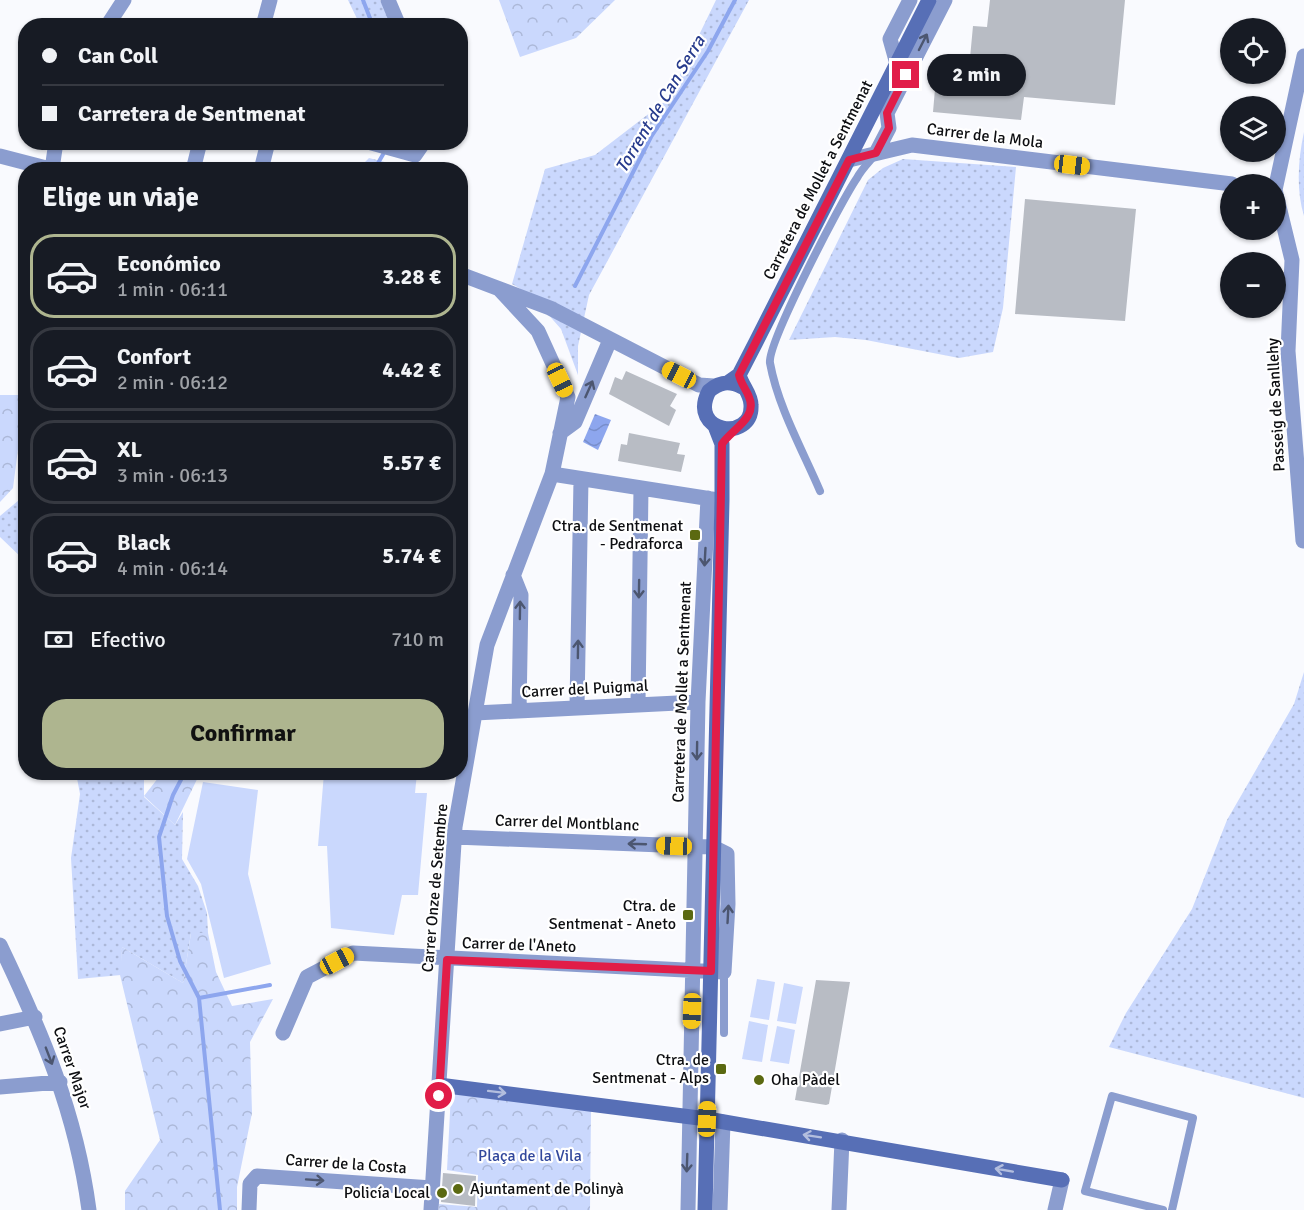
<!DOCTYPE html>
<html lang="es">
<meta charset="utf-8">
<style>
body{margin:0;font-family:Signika,sans-serif;background:#242831;color:#f1f3f6;height:100vh;display:flex;flex-direction:column;font-size:22px;white-space:nowrap}
*{box-sizing:border-box;margin:0}
p{font-size:20px;color:#9ea1a6}
.icon{flex:none;width:33px;height:33px;fill:none;stroke:currentColor;stroke-width:2;stroke-linecap:round;stroke-linejoin:round}
.map{position:relative;flex:1;overflow:hidden}
.side{position:absolute;left:18px;top:162px;width:450px;height:618px;display:flex;flex-direction:column;background:#171b24;border-radius:24px;box-shadow:0 2px 4px #0004}
.side>*{flex:none}
.banner{position:absolute;left:18px;top:18px;width:450px;height:132px;border-radius:24px;box-shadow:0 2px 4px #0004;display:grid;align-content:center;height:132px;padding:0 24px;background:#171b24}
.fabs{position:absolute;left:1220px;top:18px;display:grid;gap:12px}
.fabs a{display:grid;place-items:center;width:66px;height:66px;border-radius:50%;background:#171b24;box-shadow:0 2px 4px #0004;font-size:30px}
.end{position:absolute;width:27px;height:27px;margin:-14px;border:8px solid #e11d48;background:#fff;box-shadow:0 0 0 3px #fff}
.from{border-radius:50%}
.bubble{position:absolute;height:42px;border-radius:21px;background:#171b24;box-shadow:0 2px 4px #0004;font-size:20px;font-weight:700;line-height:42px;text-align:center}
.car{position:absolute;width:18px;height:36px;margin:-18px -9px;border-radius:8px;box-shadow:0 0 4px 2px #0007;background:linear-gradient(#f5c518 24%,#345 0 40%,#f5c518 0 76%,#345 0 86%,#f5c518 0)}
.banner b{display:flex;align-items:center;gap:21px;height:57px;font-size:22px}
.banner b+b{border-top:2px solid #363941}
.banner i{width:15px;height:15px;background:#f1f3f6}
ul{padding:0;list-style:none}
li{display:flex;align-items:center;gap:18px;height:84px;margin:0 12px 9px;padding:0 12px;border:3px solid #363941;border-radius:24px}
li div{flex:1}
li b{display:block;font-size:22px}
li em{font-style:normal;font-weight:700}
li.active{border-color:#aeb58f}
li>.icon{width:54px;height:54px;stroke-width:1.5}
h2{padding:0 24px;font-size:27px;line-height:72px}
.pay{display:flex;align-items:center;gap:15px;height:66px;padding:0 24px;font-size:22px}
.pay p{margin-inline-start:auto}
.button{display:flex;gap:12px;margin-top:auto;padding:12px 24px}
.button a{flex:1;height:69px;border-radius:24px;background:#aeb58f;color:#111;font-size:24px;font-weight:700;line-height:69px;text-align:center}
.map>svg:first-child{display:block}
.grass{fill:url(#grass-dots)}
.forest{fill:url(#forest-crowns)}
.pitch{fill:#cad8fd}
.water{fill:url(#water-waves)}
.lines{fill:none;stroke-linecap:round;stroke-linejoin:round}
.stream{stroke:#8da6ee;stroke-width:4}
.building{fill:#b8bcc4}
.lane{stroke:#8b9dcf;stroke-width:8}
.street{stroke:#8b9dcf;stroke-width:15}
.secondary{stroke:#576fb6;stroke-width:15}
.oneway{stroke:#4c5670}
.oneway2{stroke:#b3bede}
.route{stroke:#e11d48;stroke-width:8}
.poi-dot{fill:#5b6911;stroke:#fff;stroke-width:2}
.labels{text-anchor:middle;dominant-baseline:central;stroke-width:4.5;stroke-linejoin:round;paint-order:stroke}
.street-label{font-size:16px;fill:#0d0e11;stroke:#fff}
.poi-label{font-size:16px;fill:#0d0e11;stroke:#fff;text-anchor:end}
.park-label{font-size:16px;fill:#32489c;stroke:#fff}
.water-label{font-size:18px;font-style:italic;fill:#263a8c;stroke:#fff}
</style>
<div class="map">
<svg width="1304" height="1210" viewBox="0 0 1304 1210">
<defs>
<pattern id="grass-dots" width="8" height="8" patternUnits="userSpaceOnUse" patternTransform="scale(1.5)"><rect width="8" height="8" fill="#cad8fd"/><path d="M2 2h.1M6 6h.1" fill="none" stroke="#acb8d8" stroke-width="1.8" stroke-linecap="round"/></pattern>
<pattern id="forest-crowns" width="20" height="18" patternUnits="userSpaceOnUse" patternTransform="scale(1.5)"><rect width="20" height="18" fill="#cad8fd"/><path d="M2 6a3 3 0 1 1 6 0M12 15a3 3 0 1 1 6 0" fill="none" stroke="#acb8d8"/></pattern>
<pattern id="water-waves" width="16" height="10" patternUnits="userSpaceOnUse" patternTransform="scale(1.5)"><rect width="16" height="10" fill="#8da6ee"/><path d="M0 5q4-4 8 0t8 0" fill="none" stroke="#788ecb"/></pattern>
</defs>
<rect width="100%" height="100%" fill="#f9fafe"/>
<path class="grass" d="M348 0H380L392 25H360Z
M716 0H749L589 295 578 346V375L561 329 531 295 512 284 545 169 595 155 668 99Z
M1304 132V216C1296 190 1298 159 1304 132Z
M369 158 404 167 358 169Z
M903 159 1016 167 1003 308 993 352 959 358 866 340 835 337 789 340 868 180 883 168Z
M25 472 26 561H25L0 537V516L19 500Z
M1304 672V1098L1109 1047 1126 1013 1192 909 1227 820 1294 704Z
M76 773H144V797L175 825 183 812 182 859 198 886 207 913 208 933H191L183 983 122 947 121 975 78 979 71 858 80 794Z"/>
<path class="forest" d="M499 0H615L576 38 520 57Z
M0 395H26L25 418 21 426 13 488 0 502Z
M162 773H200L175 825 144 796Z
M191 933H208L216 972 232 1006 273 999 250 1042 252 1113 237 1187V1210H125V1191L160 1140 120 975 122 947 183 983Z
M451 1093 591 1110 590 1210H439V1204L477 1207 478 1175 447 1170Z"/>
<path class="pitch" d="M324 773H417L415 793H427L418 895H402L394 935 331 928 327 846H318Z
M203 782 258 790 248 874 271 964 224 978 201 884 187 859Z
M757 979 775 982 769 1020 750 1017Z
M784 983 803 987 796 1024 777 1021Z
M749 1021 768 1025 762 1062 742 1059Z
M777 1026 795 1030 789 1064 770 1061Z"/>
<path class="water" d="M595 414 611 420 598 450 583 442Z"/>
<g class="lines">
<path class="stream" d="M363 0 373 26
M374 170 385 151
M575 286 651 137 708 51 735 0
M185 772 173 795 159 837 167 916 180 961 199 998 220 1210
M199 998 270 985"/>
</g>
<path class="building" d="M990 0H1125L1115 105 1024 97 1021 120 933 112 935 89 959 57 970 58 973 26 987 27Z
M1025 199 1136 209 1125 321 1015 314Z
M626 371 677 394 670 406 676 410 669 426 609 394 615 377 622 380Z
M629 433 680 443 677 454 685 455 681 472 618 461 621 444 627 445Z
M816 980 850 982 829 1104 826 1105 795 1100Z
M443 1173 476 1176 475 1206 441 1202Z"/>
<g class="lines">
<path class="lane" d="M820 491C803 451 778 407 770 363 767 344 841 201 857 178 861 170 868 163 874 156
M724 1033V972
M1163 1210 1085 1191 1112 1096 1193 1118 1172 1210"/>
<path class="street" d="M388 0 399 26
M107 26 124 0
M263 26 270 0
M897 64 890 39 910 0
M368 142 415 155 424 142
M876 153 889 128 887 113 945 0
M0 156 54 170
M849 160 912 145 1232 184
M52 169 56 142
M193 170 200 142
M261 170 268 142
M460 274 550 308 699 385 714 386
M560 433 575 422 610 340
M552 474 718 500
M1303 541 1288 351 1292 260 1275 190 1304 56
M513 575 521 595 519 711
M638 704 641 488
M577 707 581 479
M475 713 698 702
M0 945C42 1033 76 1112 89 1210
M0 1024 35 1017
M283 1033 307 977 353 953 724 972 728 904 727 854 713 847 455 837
M0 1087 60 1082
M249 1210 250 1184 257 1176 432 1188
M431 1210 455 827 487 645 552 474 568 397 538 331 499 289
M688 1210 698 702 708 498
M720 1210 723 1122
M839 1210 842 1140
M1055 1210 1062 1180"/>
<path class="secondary" d="M739 375C742 386 751 394 751 405 753 443 687 433 709 391 719 382 729 380 742 387
M729 382 739 375 756 342 929 0
M439 1085 707 1119 1062 1180
M705 1210 722 500V444L715 426"/>
</g>
<defs><path id="oneway-shaft" d="M-6 0H5M1.5-3L5.5 0L1.5 3" fill="none" stroke-width="1.6" stroke-linecap="round" stroke-linejoin="round" transform="scale(1.5)"/></defs>
<g class="oneway">
<use href="#oneway-shaft" transform="translate(923 42) rotate(-63)"/>
<use href="#oneway-shaft" transform="translate(589 389) rotate(-66)"/>
<use href="#oneway-shaft" transform="translate(705 557) rotate(93)"/>
<use href="#oneway-shaft" transform="translate(639 589) rotate(91)"/>
<use href="#oneway-shaft" transform="translate(520 610) rotate(-89)"/>
<use href="#oneway-shaft" transform="translate(578 649) rotate(-89)"/>
<use href="#oneway-shaft" transform="translate(697 751) rotate(91)"/>
<use href="#oneway-shaft" transform="translate(637 844) rotate(-178)"/>
<use href="#oneway-shaft" transform="translate(728 914) rotate(-87)"/>
<use href="#oneway-shaft" transform="translate(49 1056) rotate(69)"/>
<use href="#oneway-shaft" transform="translate(687 1163) rotate(92)"/>
<use href="#oneway-shaft" transform="translate(315 1180) rotate(4)"/>
</g>
<g class="oneway2">
<use href="#oneway-shaft" transform="translate(497 1092) rotate(7)"/>
<use href="#oneway-shaft" transform="translate(812 1136) rotate(-171)"/>
<use href="#oneway-shaft" transform="translate(1004 1170) rotate(-170)"/>
</g>
<g class="lines">
<path class="route" d="M439 1096 447 960 711 971 722 444C732 429 758 418 749 397 746 389 741 384 739 375L849 160 876 153 889 128 887 113 906 75"/>
</g>
<g class="poi-dot">
<rect x="689" y="529" width="12" height="12" rx="3"/>
<rect x="682" y="909" width="12" height="12" rx="3"/>
<rect x="715" y="1063" width="12" height="12" rx="3"/>
<circle cx="759" cy="1080" r="6"/>
<circle cx="458" cy="1189" r="6"/>
<circle cx="442" cy="1193" r="6"/>
</g>
<g class="labels">
<g class="street-label">
<text transform="translate(985 136) rotate(7)">Carrer de la Mola</text>
<text transform="translate(818 180) rotate(-63)">Carretera de Mollet a Sentmenat</text>
<text transform="translate(1276 405) rotate(-93)">Passeig de Sanllehy</text>
<text transform="translate(585 689) rotate(-3)">Carrer del Puigmal</text>
<text transform="translate(682 692) rotate(-88)">Carretera de Mollet a Sentmenat</text>
<text transform="translate(567 823) rotate(2)">Carrer del Montblanc</text>
<text transform="translate(435 888) rotate(-85)">Carrer Onze de Setembre</text>
<text transform="translate(519 945) rotate(2)">Carrer de l'Aneto</text>
<text transform="translate(72 1068) rotate(71)">Carrer Major</text>
<text transform="translate(346 1164) rotate(4)">Carrer de la Costa</text>
</g>
<g class="poi-label">
<text x="683" y="526">Ctra. de Sentmenat<tspan x="683" dy="18">- Pedraforca</tspan></text>
<text x="676" y="906">Ctra. de<tspan x="676" dy="18">Sentmenat - Aneto</tspan></text>
<text x="709" y="1060">Ctra. de<tspan x="709" dy="18">Sentmenat - Alps</tspan></text>
<text x="771" y="1080" text-anchor="start">Oha Pàdel</text>
<text x="470" y="1189" text-anchor="start">Ajuntament de Polinyà</text>
<text x="430" y="1193">Policía Local</text>
</g>
<g class="park-label">
<text x="530" y="1156">Plaça de la Vila</text>
</g>
<g class="water-label">
<text transform="translate(660 104) rotate(-59)">Torrent de Can Serra</text>
</g>
</g>
</svg>
<div class="fabs">
<a><svg class="icon" aria-label="locate" viewBox="0 0 24 24"><circle cx="12" cy="12" r="6"/><path d="M12 2v4M12 18v4M2 12h4M18 12h4"/></svg></a>
<a><svg class="icon" aria-label="layers" viewBox="0 0 24 24"><path d="M12 4l9 5-9 5-9-5zM3 14l9 5 9-5"/></svg></a>
<a>+</a>
<a>−</a>
</div>
<i class="end from" style="left:439px;top:1096px"></i>
<i class="end" style="left:906px;top:75px"></i>
<div class="bubble" style="left:927px;top:54px;width:99px">2 min</div>
<i class="car" style="left:1072px;top:165px;rotate:97deg"></i>
<i class="car" style="left:679px;top:375px;rotate:297deg"></i>
<i class="car" style="left:560px;top:380px;rotate:155deg"></i>
<i class="car" style="left:674px;top:846px;rotate:272deg"></i>
<i class="car" style="left:337px;top:961px;rotate:62deg"></i>
<i class="car" style="left:692px;top:1011px;rotate:182deg"></i>
<i class="car" style="left:707px;top:1119px;rotate:2deg"></i>
<div class="banner">
<b><i class="from"></i>Can Coll</b>
<b><i></i>Carretera de Sentmenat</b>
</div>
<section class="side">
<h2>Elige un viaje</h2>
<ul>
<li class="active"><svg class="icon" aria-label="car" viewBox="0 0 24 24"><path d="M5 17H2v-5l4-1 3-4h7l3 4 3 1v5h-3M9 17h6M6 11h13"/><circle cx="7" cy="17" r="2"/><circle cx="17" cy="17" r="2"/></svg><div><b>Económico</b><p>1 min · 06:11</p></div><em>3.28 €</em></li>
<li><svg class="icon" aria-label="car" viewBox="0 0 24 24"><path d="M5 17H2v-5l4-1 3-4h7l3 4 3 1v5h-3M9 17h6M6 11h13"/><circle cx="7" cy="17" r="2"/><circle cx="17" cy="17" r="2"/></svg><div><b>Confort</b><p>2 min · 06:12</p></div><em>4.42 €</em></li>
<li><svg class="icon" aria-label="car" viewBox="0 0 24 24"><path d="M5 17H2v-5l4-1 3-4h7l3 4 3 1v5h-3M9 17h6M6 11h13"/><circle cx="7" cy="17" r="2"/><circle cx="17" cy="17" r="2"/></svg><div><b>XL</b><p>3 min · 06:13</p></div><em>5.57 €</em></li>
<li><svg class="icon" aria-label="car" viewBox="0 0 24 24"><path d="M5 17H2v-5l4-1 3-4h7l3 4 3 1v5h-3M9 17h6M6 11h13"/><circle cx="7" cy="17" r="2"/><circle cx="17" cy="17" r="2"/></svg><div><b>Black</b><p>4 min · 06:14</p></div><em>5.74 €</em></li>
</ul>
<div class="pay"><svg class="icon" aria-label="cash" viewBox="0 0 24 24"><path d="M3 7h18v10H3z"/><circle cx="12" cy="12" r="2"/></svg>Efectivo<p>710 m</p></div>
<div class="button"><a>Confirmar</a></div>
</section>
</div>
